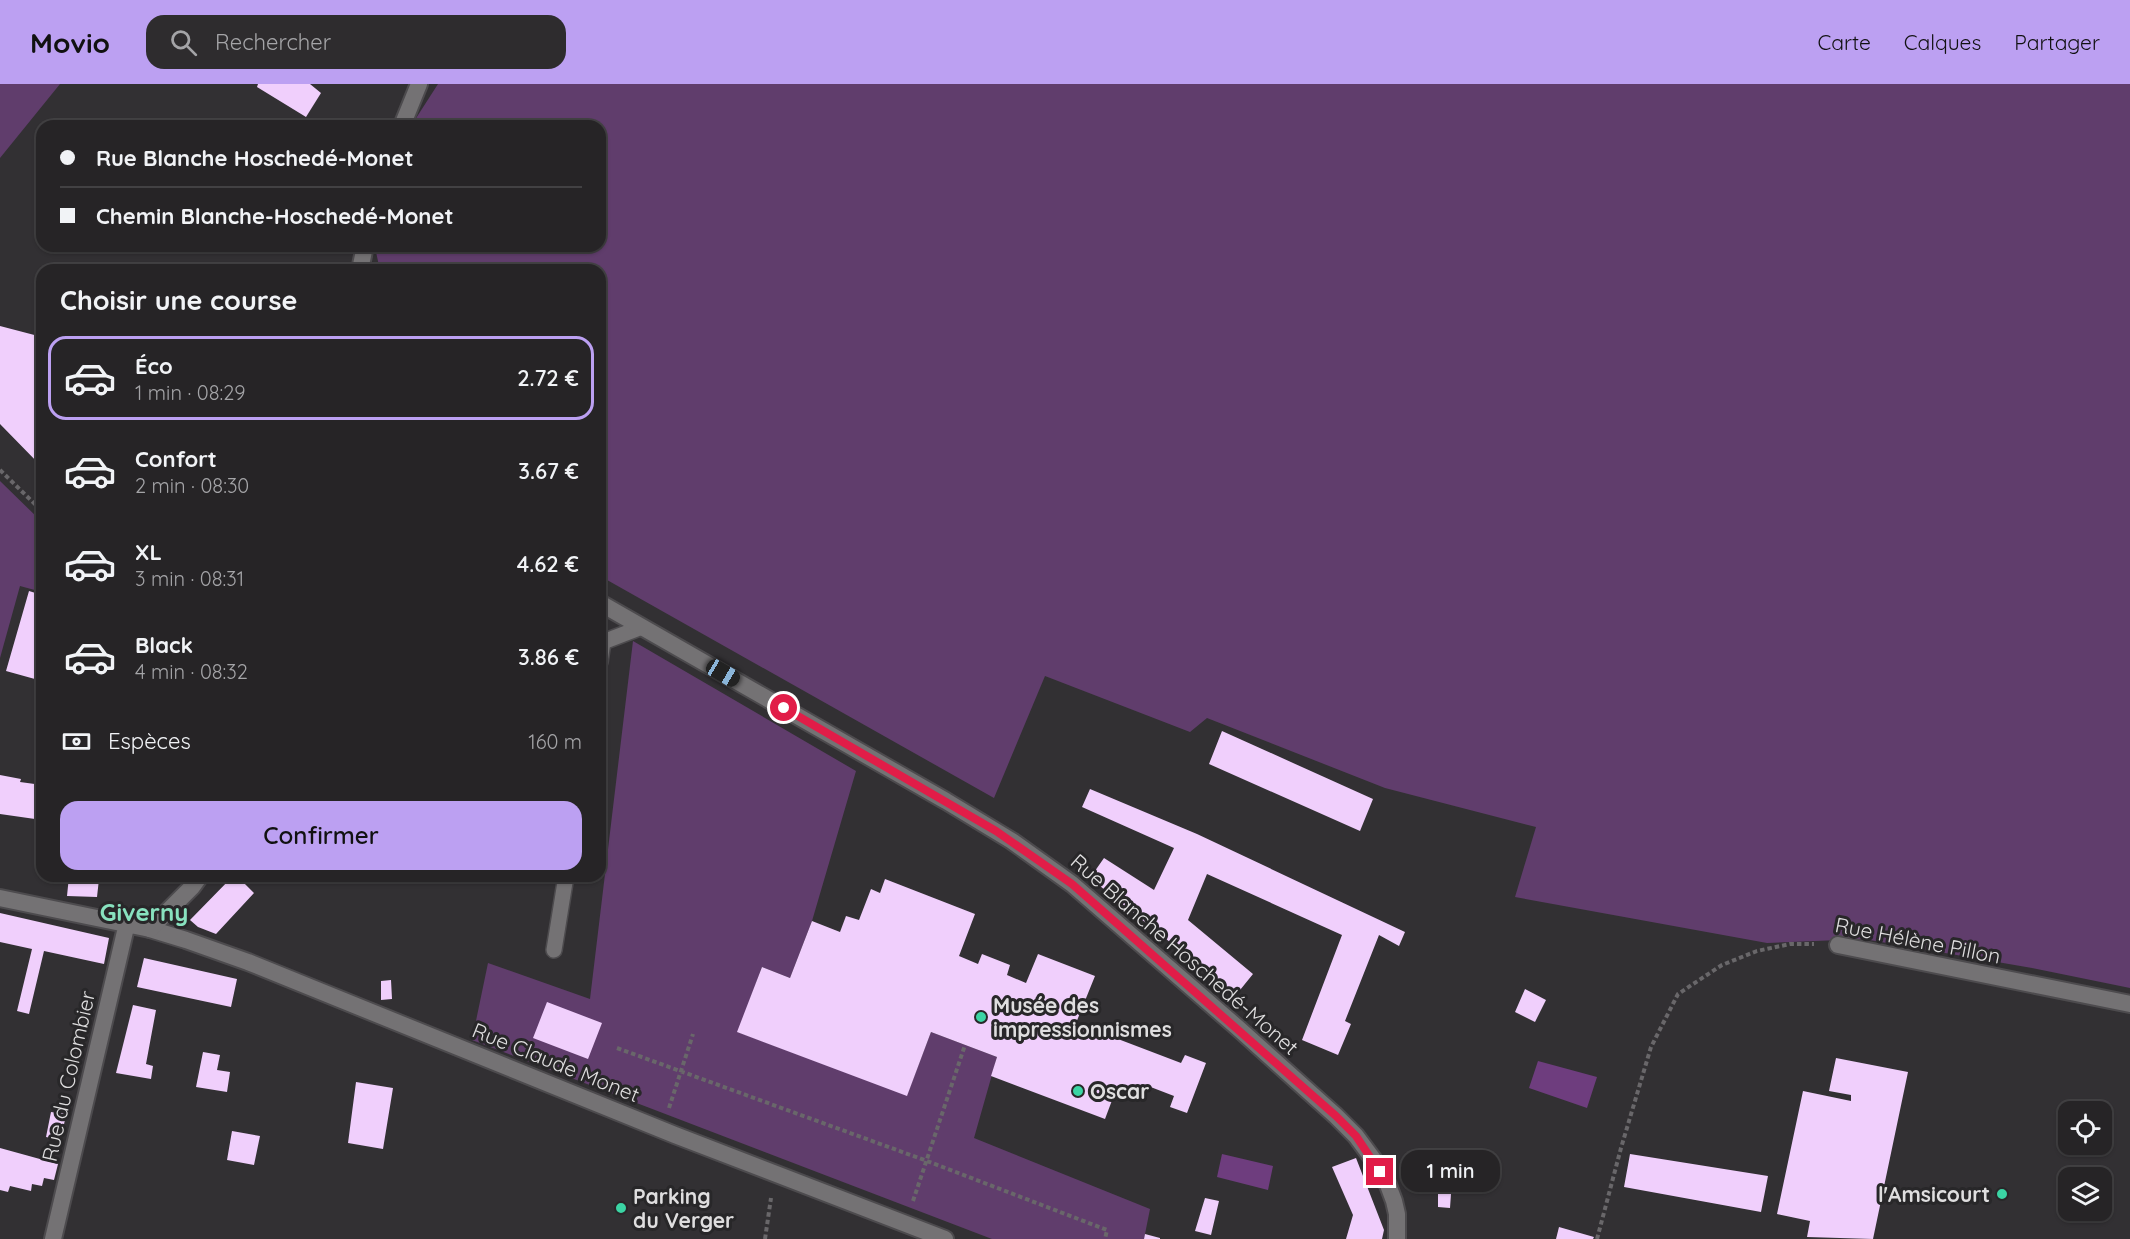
<!DOCTYPE html>
<html lang="fr">
<meta charset="utf-8">
<style>
body{margin:0;font-family:Quicksand,sans-serif;background:#2e2c2e;color:#f1f3f6;height:100vh;display:flex;flex-direction:column;font-size:22px;white-space:nowrap}
*{box-sizing:border-box;margin:0}
p{font-size:20px;color:#a4a4a7}
.icon{flex:none;width:33px;height:33px;fill:none;stroke:currentColor;stroke-width:2;stroke-linecap:round;stroke-linejoin:round}
.map{position:relative;flex:1;overflow:hidden}
.details{position:absolute;left:36px;top:180px;width:570px;height:618px;display:flex;flex-direction:column;background:#262426;border-radius:18px;box-shadow:0 2px 4px #0004,0 0 0 2px #424143}
.details>*{flex:none}
.guide{position:absolute;left:36px;top:36px;width:570px;height:132px;border-radius:18px;box-shadow:0 2px 4px #0004,0 0 0 2px #424143;display:grid;align-content:center;height:132px;padding:0 24px;background:#262426}
.fabs{position:absolute;left:2058px;top:1017px;display:grid;gap:12px}
.fabs a{display:grid;place-items:center;width:54px;height:54px;border-radius:12px;background:#262426;box-shadow:0 2px 4px #0004,0 0 0 2px #424143;font-size:30px}
.end{position:absolute;width:27px;height:27px;margin:-14px;border:8px solid #e11d48;background:#fff;box-shadow:0 0 0 3px #fff}
.from{border-radius:50%}
.bubble{position:absolute;height:42px;border-radius:18px;background:#262426;box-shadow:0 2px 4px #0004,0 0 0 2px #424143;font-size:20px;font-weight:600;line-height:42px;text-align:center}
.car{position:absolute;width:18px;height:36px;margin:-18px -9px;border-radius:8px;box-shadow:0 0 4px 2px #0007;background:linear-gradient(#222 24%,#8ab4d8 0 40%,#222 0 76%,#8ab4d8 0 86%,#222 0)}
.guide b{display:flex;align-items:center;gap:21px;height:57px;font-size:22px}
.guide b+b{border-top:2px solid #424143}
.guide i{width:15px;height:15px;background:#f1f3f6}
ul{padding:0;list-style:none}
li{display:flex;align-items:center;gap:18px;height:84px;margin:0 12px 9px;padding:0 12px;border:3px solid transparent;border-radius:18px}
li div{flex:1}
li b{display:block;font-size:22px}
li em{font-style:normal;font-weight:600}
li.on{border-color:#bca0f2}
li>.icon{width:54px;height:54px;stroke-width:1.5}
h2{padding:0 24px;font-size:27px;line-height:72px}
.pay{display:flex;align-items:center;gap:15px;height:66px;padding:0 24px;font-size:22px}
.pay p{margin-inline-start:auto}
.cta{display:flex;gap:12px;margin-top:auto;padding:12px 24px}
.cta a{flex:1;height:69px;border-radius:18px;background:#bca0f2;color:#111;font-size:24px;font-weight:600;line-height:69px;text-align:center}
header{display:flex;align-items:center;gap:36px;box-sizing:border-box;height:84px;padding:0 30px;background:#bca0f2;color:#111}
header strong{font-size:28px}
nav{display:flex;gap:33px;margin-inline-start:auto;font-size:21px}
.search{width:420px;height:54px;background:#2e2c2e;display:flex;align-items:center;gap:15px;box-sizing:border-box;padding:0 21px;border-radius:18px;color:#a4a4a7;font-size:22px}
.map>svg:first-child{display:block}
.green{fill:#603d6c}
.water{fill:#6e3d7e}
.building{fill:#f0cffc}
.lines{fill:none;stroke-linecap:round;stroke-linejoin:round}
.service-casing{stroke:#4d4b4e;stroke-width:18}
.pedestrian-casing{stroke:#4d4b4e;stroke-width:20}
.minor-casing{stroke:#4d4b4e;stroke-width:20}
.path{stroke:#69676a;stroke-width:4;stroke-dasharray:4.5 3;stroke-linecap:butt}
.service{stroke:#747274;stroke-width:15}
.pedestrian{stroke:#747274;stroke-width:16}
.minor{stroke:#747274;stroke-width:16}
.route{stroke:#e11d48;stroke-width:8}
.poi-dot{fill:#3bd4a4;stroke:#282729;stroke-width:2}
.labels{text-anchor:middle;dominant-baseline:central;stroke-width:6;stroke-linejoin:round;paint-order:stroke}
.street-label{font-size:21px;fill:#dfdedf;stroke:#282729}
.poi-label{font-size:21px;font-weight:bold;fill:#dfdedf;stroke:#282729;text-anchor:start}
.quarter-label{font-size:24px;font-weight:bold;fill:#88e2bf;stroke:#282729}
</style>
<header>
<strong>Movio</strong>
<div class="search"><svg class="icon" aria-label="search" viewBox="0 0 24 24"><circle cx="10" cy="10" r="6"/><path d="M15 15l6 6"/></svg>Rechercher</div>
<nav><a>Carte</a><a>Calques</a><a>Partager</a></nav>
</header>
<div class="map">
<svg width="2130" height="1155" viewBox="0 0 2130 1155">
<rect width="100%" height="100%" fill="#323033"/>
<path class="green" d="M0 0H60L0 74Z
M438 0H2130V904L2032 884 1864 855 1767 859 1515 813 1536 743 1385 704 1207 634 1190 648 1045 592 994 714 600 492V186H380L376 168 378 162H600V42H411Z
M0 397 42 438V508L20 502 0 574Z
M633 557 856 687 812 837 790 894 762 883 738 948 907 1011 931 948 997 973 974 1054 1150 1125 1144 1155H992L472 956 488 879 590 915Z"/>
<path class="water" d="M1538 977 1597 993 1587 1024 1529 1004Z
M1222 1070 1273 1082 1268 1106 1217 1093Z"/>
<path class="building" d="M258 0H310L321 9 306 33 257 3Z
M0 242 42 253V383L0 340Z
M29 507 42 511V597L6 587Z
M1222 647 1373 715 1360 747 1209 680Z
M0 691 21 695 20 698 42 701V736L0 730Z
M1090 705 1197 750 1405 848 1399 862 1379 851 1345 937 1351 940 1338 971 1302 956 1342 851 1207 790 1188 836 1253 890 1236 911 1090 794 1104 774 1154 806 1174 764 1082 723Z
M69 792 99 795 97 813 67 812Z
M233 792H246L242 797 254 809 216 850 198 843 190 836Z
M885 795 975 830 959 872 978 880 982 870 1010 881 1007 891 1026 899 1038 870 1095 892 1076 939 1181 979 1185 971 1206 979 1187 1029 1170 1023 1174 1012 1148 1002 1143 1014 1117 1003 1105 1035 991 992 997 973 931 948 907 1012 737 948 762 883 790 894 812 837 840 848 846 832 859 836 871 805 880 809Z
M0 829 109 854 104 880 44 867 29 930 17 927 32 865 0 858Z
M144 874 237 895 231 923 137 903Z
M391 896 392 915 381 916V897Z
M1525 905 1546 916 1535 938 1515 928Z
M547 918 602 939 588 975 533 954Z
M133 921 156 926 146 980 153 982 151 995 116 989Z
M203 968 220 971 217 986 230 988 227 1008 196 1003Z
M1836 974 1908 988 1873 1155 1807 1153 1810 1137 1777 1130 1803 1007 1851 1017V1011L1829 1007Z
M356 998 393 1004 383 1065 348 1059Z
M51 1028 66 1030 61 1056 46 1053Z
M232 1047 260 1052 254 1081 227 1076Z
M0 1064 58 1080 54 1096 44 1094 42 1102 32 1100 31 1107 10 1102 8 1108 0 1106Z
M1630 1070 1768 1092 1761 1128 1624 1103Z
M1356 1074 1384 1146 1382 1155H1346L1353 1131 1332 1083Z
M1438 1102 1451 1110 1450 1124 1438 1123Z
M1205 1114 1219 1117 1211 1151 1195 1147Z
M1559 1143 1594 1153 1593 1155H1556Z
M1145 1150 1160 1154V1155H1144Z"/>
<g class="lines">
<defs>
<path id="service" d="M600 578 603 558 642 543
M554 866 566 792"/>
<path id="pedestrian" d="M150 845 186 856 248 878 675 1051 945 1155"/>
<path id="minor" d="M402 42 419 0
M360 186 365 162
M600 519 946 717 1012 757 1072 800 1238 944 1336 1032 1356 1052 1373 1075 1388 1101 1394 1117 1397 1130V1155
M0 814 150 845 192 803 200 792
M1838 861 2130 920
M53 1155 127 839"/>
</defs>
<use href="#service" class="service-casing"/>
<use href="#pedestrian" class="pedestrian-casing"/>
<use href="#minor" class="minor-casing"/>
<path class="path" d="M0 386 42 427
M617 964 927 1077 1107 1146 1105 1155
M669 1024 693 950
M913 1117 965 961
M765 1155 771 1114
M1597 1155 1621 1064 1651 963 1678 910 1722 881 1757 867 1790 860H1814"/>
<use href="#service" class="service"/>
<use href="#pedestrian" class="pedestrian"/>
<use href="#minor" class="minor"/>
</g>
<g class="lines">
<path class="route" d="M784 624 996 747 1072 800 1336 1032 1356 1052 1380 1088"/>
</g>
<g class="poi-dot">
<circle cx="981" cy="933" r="6"/>
<circle cx="1078" cy="1007" r="6"/>
<circle cx="2002" cy="1110" r="6"/>
<circle cx="621" cy="1124" r="6"/>
</g>
<g class="labels">
<g class="street-label">
<text transform="translate(1918 856) rotate(11)">Rue Hélène Pillon</text>
<text transform="translate(1185 870) rotate(41)">Rue Blanche Hoschedé-Monet</text>
<text transform="translate(556 978) rotate(22)">Rue Claude Monet</text>
<text transform="translate(68 992) rotate(-77)">Rue du Colombier</text>
</g>
<g class="poi-label">
<text x="993" y="921">Musée des<tspan x="993" dy="24">impressionnismes</tspan></text>
<text x="1090" y="1007">Oscar</text>
<text x="1990" y="1110" text-anchor="end">l'Amsicourt</text>
<text x="633" y="1112">Parking<tspan x="633" dy="24">du Verger</tspan></text>
</g>
<g class="quarter-label">
<text x="144" y="828">Giverny</text>
</g>
</g>
</svg>
<div class="fabs">
<a><svg class="icon" aria-label="locate" viewBox="0 0 24 24"><circle cx="12" cy="12" r="6"/><path d="M12 2v4M12 18v4M2 12h4M18 12h4"/></svg></a>
<a><svg class="icon" aria-label="layers" viewBox="0 0 24 24"><path d="M12 4l9 5-9 5-9-5zM3 14l9 5 9-5"/></svg></a>
</div>
<i class="end from" style="left:784px;top:624px"></i>
<i class="end" style="left:1380px;top:1088px"></i>
<div class="bubble" style="left:1401px;top:1066px;width:99px">1 min</div>
<i class="car" style="left:723px;top:589px;rotate:120deg"></i>
<div class="guide">
<b><i class="from"></i>Rue Blanche Hoschedé-Monet</b>
<b><i></i>Chemin Blanche-Hoschedé-Monet</b>
</div>
<section class="details">
<h2>Choisir une course</h2>
<ul>
<li class="on"><svg class="icon" aria-label="car" viewBox="0 0 24 24"><path d="M5 17H2v-5l4-1 3-4h7l3 4 3 1v5h-3M9 17h6M6 11h13"/><circle cx="7" cy="17" r="2"/><circle cx="17" cy="17" r="2"/></svg><div><b>Éco</b><p>1 min · 08:29</p></div><em>2.72 €</em></li>
<li><svg class="icon" aria-label="car" viewBox="0 0 24 24"><path d="M5 17H2v-5l4-1 3-4h7l3 4 3 1v5h-3M9 17h6M6 11h13"/><circle cx="7" cy="17" r="2"/><circle cx="17" cy="17" r="2"/></svg><div><b>Confort</b><p>2 min · 08:30</p></div><em>3.67 €</em></li>
<li><svg class="icon" aria-label="car" viewBox="0 0 24 24"><path d="M5 17H2v-5l4-1 3-4h7l3 4 3 1v5h-3M9 17h6M6 11h13"/><circle cx="7" cy="17" r="2"/><circle cx="17" cy="17" r="2"/></svg><div><b>XL</b><p>3 min · 08:31</p></div><em>4.62 €</em></li>
<li><svg class="icon" aria-label="car" viewBox="0 0 24 24"><path d="M5 17H2v-5l4-1 3-4h7l3 4 3 1v5h-3M9 17h6M6 11h13"/><circle cx="7" cy="17" r="2"/><circle cx="17" cy="17" r="2"/></svg><div><b>Black</b><p>4 min · 08:32</p></div><em>3.86 €</em></li>
</ul>
<div class="pay"><svg class="icon" aria-label="cash" viewBox="0 0 24 24"><path d="M3 7h18v10H3z"/><circle cx="12" cy="12" r="2"/></svg>Espèces<p>160 m</p></div>
<div class="cta"><a>Confirmer</a></div>
</section>
</div>
